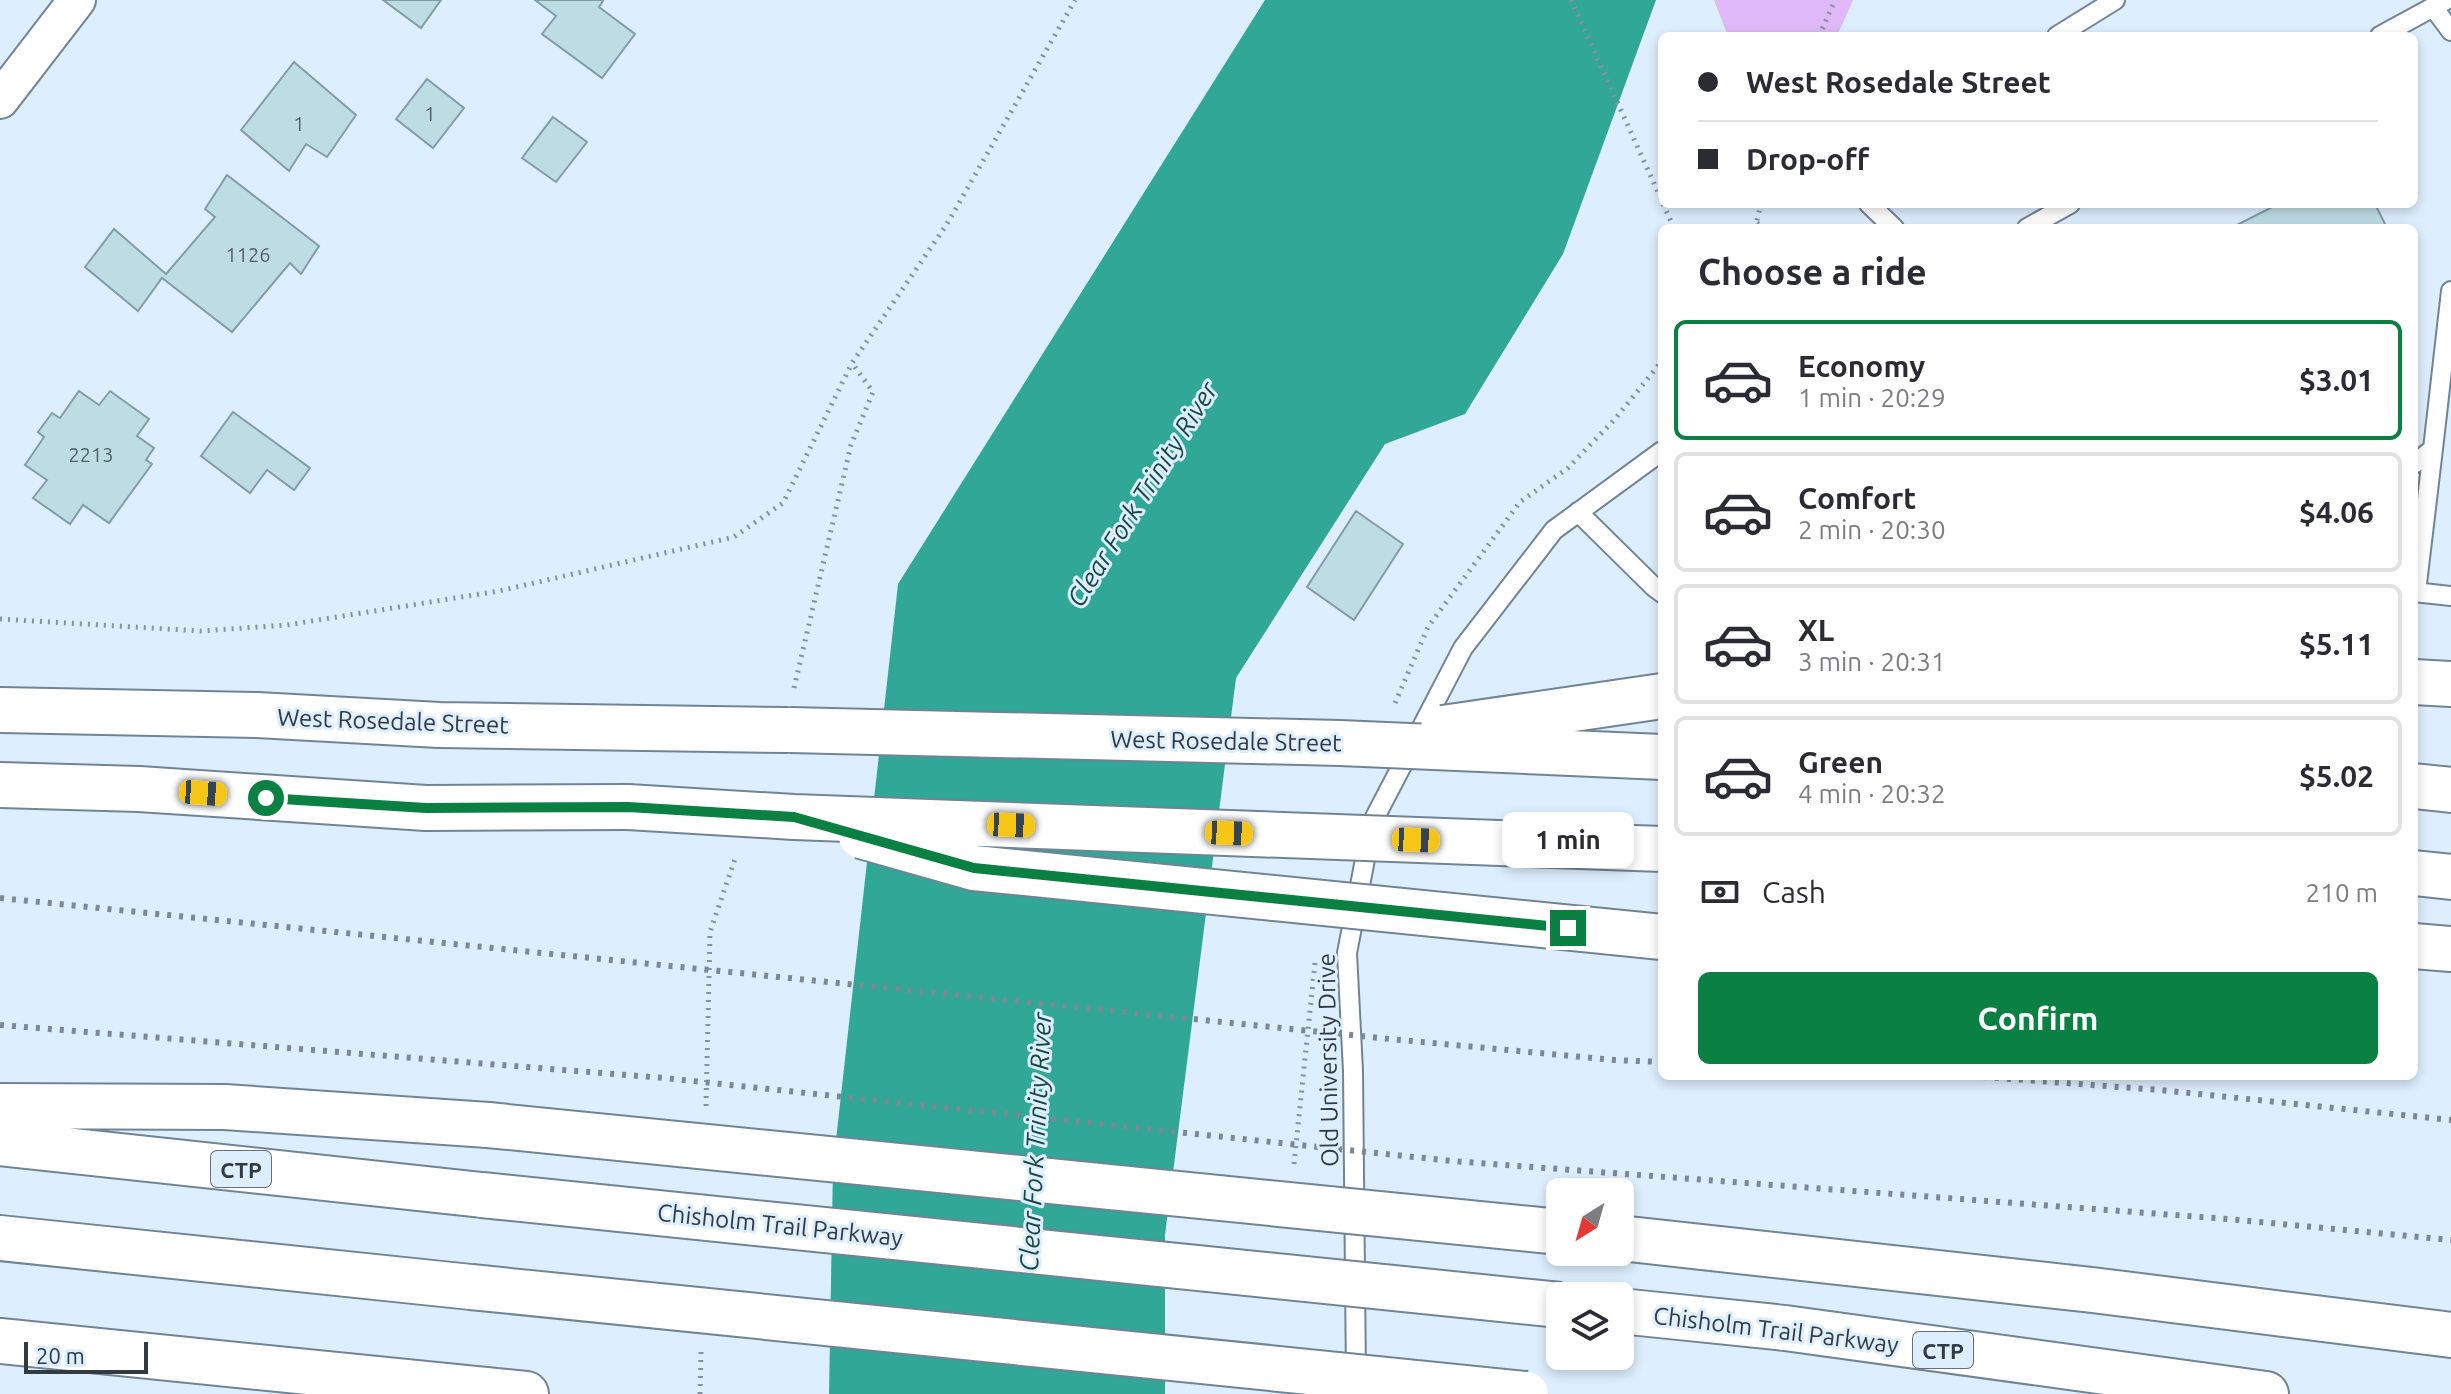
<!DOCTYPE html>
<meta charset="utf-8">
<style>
body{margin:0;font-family:Ubuntu,sans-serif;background:#f2f2f3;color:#2b2b33;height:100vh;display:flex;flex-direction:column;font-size:30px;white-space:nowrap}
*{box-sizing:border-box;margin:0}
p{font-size:26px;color:#7c7c81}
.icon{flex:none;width:44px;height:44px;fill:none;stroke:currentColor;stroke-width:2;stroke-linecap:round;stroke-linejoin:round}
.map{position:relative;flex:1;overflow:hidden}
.panel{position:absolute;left:1658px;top:224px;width:760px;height:856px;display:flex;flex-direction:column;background:#fff;border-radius:12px;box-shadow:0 4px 12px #0003}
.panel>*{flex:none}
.banner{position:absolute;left:1658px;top:32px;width:760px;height:176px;border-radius:12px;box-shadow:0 4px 12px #0003;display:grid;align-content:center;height:176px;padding:0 40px;background:#fff}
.needle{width:52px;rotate:217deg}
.buttons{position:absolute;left:1546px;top:1178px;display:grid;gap:16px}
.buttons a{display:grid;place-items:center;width:88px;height:88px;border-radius:12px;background:#fff;box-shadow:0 4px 12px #0003;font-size:40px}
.scale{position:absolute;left:24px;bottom:20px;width:124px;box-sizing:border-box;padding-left:8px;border:4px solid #323a42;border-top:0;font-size:22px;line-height:28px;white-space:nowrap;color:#323a42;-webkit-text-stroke:6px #ddeefe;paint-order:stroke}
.end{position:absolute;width:36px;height:36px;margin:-18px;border:10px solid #0b8043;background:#fff;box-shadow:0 0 0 4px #fff}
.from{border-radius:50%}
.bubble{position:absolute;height:56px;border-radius:12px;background:#fff;box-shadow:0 4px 12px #0003;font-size:26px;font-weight:700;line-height:56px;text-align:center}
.car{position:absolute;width:24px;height:48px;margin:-24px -12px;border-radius:10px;box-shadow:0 0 6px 2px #0007;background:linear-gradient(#f5c518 24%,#345 0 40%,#f5c518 0 76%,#345 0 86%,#f5c518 0)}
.banner b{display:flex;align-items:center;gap:28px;height:76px;font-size:30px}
.banner b+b{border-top:2px solid #e1e1e2}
.banner i{width:20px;height:20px;background:#2b2b33}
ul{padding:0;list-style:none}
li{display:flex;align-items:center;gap:24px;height:120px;margin:0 16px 12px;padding:0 24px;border:4px solid #e1e1e2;border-radius:12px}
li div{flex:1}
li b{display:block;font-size:30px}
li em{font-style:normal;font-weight:700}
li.current{border-color:#0b8043}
li>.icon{width:72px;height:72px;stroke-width:1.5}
h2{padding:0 40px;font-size:36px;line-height:96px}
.pay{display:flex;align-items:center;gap:20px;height:88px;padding:0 40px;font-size:30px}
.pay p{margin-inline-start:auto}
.primary-button{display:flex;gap:16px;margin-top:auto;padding:16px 40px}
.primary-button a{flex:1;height:92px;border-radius:12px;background:#0b8043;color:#fff;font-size:32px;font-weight:700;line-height:92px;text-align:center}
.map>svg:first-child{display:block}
.green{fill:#dfb8f8}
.water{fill:#30a797}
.building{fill:#bddce4;stroke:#819ea6;stroke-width:2}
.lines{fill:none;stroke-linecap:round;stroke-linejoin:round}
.lane-casing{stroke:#718495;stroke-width:22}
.street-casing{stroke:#718495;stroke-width:40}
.secondary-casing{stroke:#718495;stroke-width:48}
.highway-casing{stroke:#718495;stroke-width:48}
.path{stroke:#86939f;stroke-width:5;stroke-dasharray:2 6;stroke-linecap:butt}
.lane{stroke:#fff;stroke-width:18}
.street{stroke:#fff;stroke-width:36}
.secondary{stroke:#fff;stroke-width:44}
.highway{stroke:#fff;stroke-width:44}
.rail{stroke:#7c8894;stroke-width:6;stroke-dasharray:4 8;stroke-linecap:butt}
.secondary-bridge-casing{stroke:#718495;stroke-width:48;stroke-linecap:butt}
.highway-bridge-casing{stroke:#718495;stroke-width:48;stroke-linecap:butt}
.secondary-bridge{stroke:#fff;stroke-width:44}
.highway-bridge{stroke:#fff;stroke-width:44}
.route{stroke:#0b8043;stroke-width:10}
.labels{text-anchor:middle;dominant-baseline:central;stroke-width:6;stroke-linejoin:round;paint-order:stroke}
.number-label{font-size:20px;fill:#55626a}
.shield{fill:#ddeefe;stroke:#65707a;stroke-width:2}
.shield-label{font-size:22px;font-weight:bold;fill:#323a42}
.street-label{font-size:24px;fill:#323a42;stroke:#ddeefe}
.water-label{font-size:26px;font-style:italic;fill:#174841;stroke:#ddeefe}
</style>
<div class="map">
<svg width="2451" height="1394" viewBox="0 0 2451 1394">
<rect width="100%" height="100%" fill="#ddeefe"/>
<path class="green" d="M1714 0H1853L1837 36H1728Z"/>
<path class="water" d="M1265 0H1656L1563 254 1465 414 1385 444 1236 678 1165 1235V1394H829L833 1167 898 584Z"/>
<path class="building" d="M383 0H441L421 28Z
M535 0H601L603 1 599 7 635 34 602 78 542 34 556 16Z
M294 62 356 115 327 157 306 144 289 171 241 130Z
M427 79 464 108 433 148 396 119Z
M553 117 587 142 556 182 522 158Z
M227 175 319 246 301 274 290 263 232 332 162 278 138 311 85 267 114 229 166 274 215 217 205 209Z
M2278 204H2375L2387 228H2231Z
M79 391 99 405 110 391 149 419 137 436 154 448 146 460 152 464 109 523 83 505 70 524 33 498 47 480 25 465 44 437 38 432 52 413 60 418Z
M233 412 310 468 294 490 267 470 250 493 201 456Z
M1356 511 1403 544 1354 620 1307 587Z"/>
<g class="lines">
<defs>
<path id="lane" d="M2433 7 2451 31
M2057 36 2115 0
M2380 36 2446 0
M1869 204 1894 228
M2027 228 2070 204
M2414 464 2433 449 2451 291
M1578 512 1654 587 1662 593
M2414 592 2451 596
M2416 592 2433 449
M1356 1379 1353 1071 1347 953 1372 823 1463 648 1554 530 1662 451"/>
<path id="street" d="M0 100 77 0"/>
<path id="secondary" d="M2414 682 2451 684
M0 710 257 715 439 725 786 730
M0 785 139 789 426 808 628 807
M2414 786 2451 790
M2414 873 2451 877
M2414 946 2451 949"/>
<path id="highway" d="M0 1106 225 1107 488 1125
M0 1143 482 1195
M0 1238 471 1287
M1620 1238 2092 1290 2451 1335
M1620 1311 1785 1328 2266 1394
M0 1341 526 1394"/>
</defs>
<use href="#lane" class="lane-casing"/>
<use href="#street" class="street-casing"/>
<use href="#secondary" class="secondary-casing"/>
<use href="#highway" class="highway-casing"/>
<path class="path" d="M1571 0 1662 201
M1819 36 1835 0
M1663 204 1674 228
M1757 223 1765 228
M1755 228 1761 204
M0 619 201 631 287 625 499 591 734 537 783 503 852 363 947 224 1075 0
M794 688 851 445 873 392 852 363
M1395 703 1428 627 1520 502 1568 468 1615 419 1662 361
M706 1106 710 932 736 856
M1294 1164 1315 963
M700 1394 701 1352"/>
<use href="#lane" class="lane"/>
<use href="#street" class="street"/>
<use href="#secondary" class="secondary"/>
<use href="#highway" class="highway"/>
<path class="rail" d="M0 898 1390 1039 1614 1060 1662 1062
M0 1025 664 1078 1452 1161 2228 1219 2451 1240
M1971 1076 2160 1090 2451 1120"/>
<defs>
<path id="secondary-bridge" d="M1443 728 1662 696
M790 730 1340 743 1662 757
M628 807 794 817 1662 849
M861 836 974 868 1662 937"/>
<path id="highway-bridge" d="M488 1125 1560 1232
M482 1195 1560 1305
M471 1287 1526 1394"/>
</defs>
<use href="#secondary-bridge" class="secondary-bridge-casing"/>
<use href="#highway-bridge" class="highway-bridge-casing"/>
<use href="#secondary-bridge" class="secondary-bridge"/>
<use href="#highway-bridge" class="highway-bridge"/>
</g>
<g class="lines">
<path class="route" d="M266 798 426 808 628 807 794 817 974 868 1568 928"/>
</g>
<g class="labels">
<g class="number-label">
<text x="430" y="113">1</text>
<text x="299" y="123">1</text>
<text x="248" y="254">1126</text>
<text x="91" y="454">2213</text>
</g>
<g class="shield">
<rect x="211" y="1151" width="60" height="36" rx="6"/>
<rect x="1913" y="1332" width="60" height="36" rx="6"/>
</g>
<g class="shield-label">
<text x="241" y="1169">CTP</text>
<text x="1943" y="1350">CTP</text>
</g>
<g class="street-label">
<text transform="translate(393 721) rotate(2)">West Rosedale Street</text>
<text transform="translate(1226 741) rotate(1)">West Rosedale Street</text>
<text transform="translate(1328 1060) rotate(-91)">Old University Drive</text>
<text transform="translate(780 1225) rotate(6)">Chisholm Trail Parkway</text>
<text transform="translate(1776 1330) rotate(7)">Chisholm Trail Parkway</text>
</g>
<g class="water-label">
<text transform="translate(1142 494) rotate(-58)">Clear Fork Trinity River</text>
<text transform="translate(1035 1142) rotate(-87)">Clear Fork Trinity River</text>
</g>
</g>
</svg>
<div class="buttons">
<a><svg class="needle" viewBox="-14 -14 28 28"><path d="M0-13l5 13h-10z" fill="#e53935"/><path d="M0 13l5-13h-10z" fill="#7c7c81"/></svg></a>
<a><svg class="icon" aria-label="layers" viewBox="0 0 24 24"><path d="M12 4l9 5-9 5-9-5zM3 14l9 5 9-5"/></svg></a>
</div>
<div class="scale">20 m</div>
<i class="end from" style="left:266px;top:798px"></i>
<i class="end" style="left:1568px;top:928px"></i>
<div class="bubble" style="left:1502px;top:812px;width:132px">1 min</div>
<i class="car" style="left:203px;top:793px;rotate:94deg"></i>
<i class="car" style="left:1011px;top:825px;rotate:92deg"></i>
<i class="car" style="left:1229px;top:833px;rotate:92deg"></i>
<i class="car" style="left:1416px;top:840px;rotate:92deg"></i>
<div class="banner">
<b><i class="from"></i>West Rosedale Street</b>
<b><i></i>Drop-off</b>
</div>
<section class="panel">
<h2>Choose a ride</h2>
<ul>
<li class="current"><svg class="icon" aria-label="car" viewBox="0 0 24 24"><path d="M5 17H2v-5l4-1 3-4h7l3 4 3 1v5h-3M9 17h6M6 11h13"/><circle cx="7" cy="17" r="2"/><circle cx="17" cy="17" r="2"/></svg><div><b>Economy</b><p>1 min · 20:29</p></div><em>$3.01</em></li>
<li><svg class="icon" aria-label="car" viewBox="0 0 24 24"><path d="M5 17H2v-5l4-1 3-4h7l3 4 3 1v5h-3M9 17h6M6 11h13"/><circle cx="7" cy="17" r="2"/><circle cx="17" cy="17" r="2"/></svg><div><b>Comfort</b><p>2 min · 20:30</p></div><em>$4.06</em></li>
<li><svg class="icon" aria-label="car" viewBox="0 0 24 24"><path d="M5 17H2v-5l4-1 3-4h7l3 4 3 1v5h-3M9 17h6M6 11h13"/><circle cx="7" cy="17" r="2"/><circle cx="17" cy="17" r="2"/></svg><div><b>XL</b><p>3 min · 20:31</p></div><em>$5.11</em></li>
<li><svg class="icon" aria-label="car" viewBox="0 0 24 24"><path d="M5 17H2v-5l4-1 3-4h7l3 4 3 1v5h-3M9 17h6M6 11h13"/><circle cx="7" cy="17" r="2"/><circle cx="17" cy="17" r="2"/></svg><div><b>Green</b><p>4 min · 20:32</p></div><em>$5.02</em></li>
</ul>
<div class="pay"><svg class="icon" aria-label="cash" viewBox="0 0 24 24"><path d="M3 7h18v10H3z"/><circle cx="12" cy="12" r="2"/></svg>Cash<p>210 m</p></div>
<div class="primary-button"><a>Confirm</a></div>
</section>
</div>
